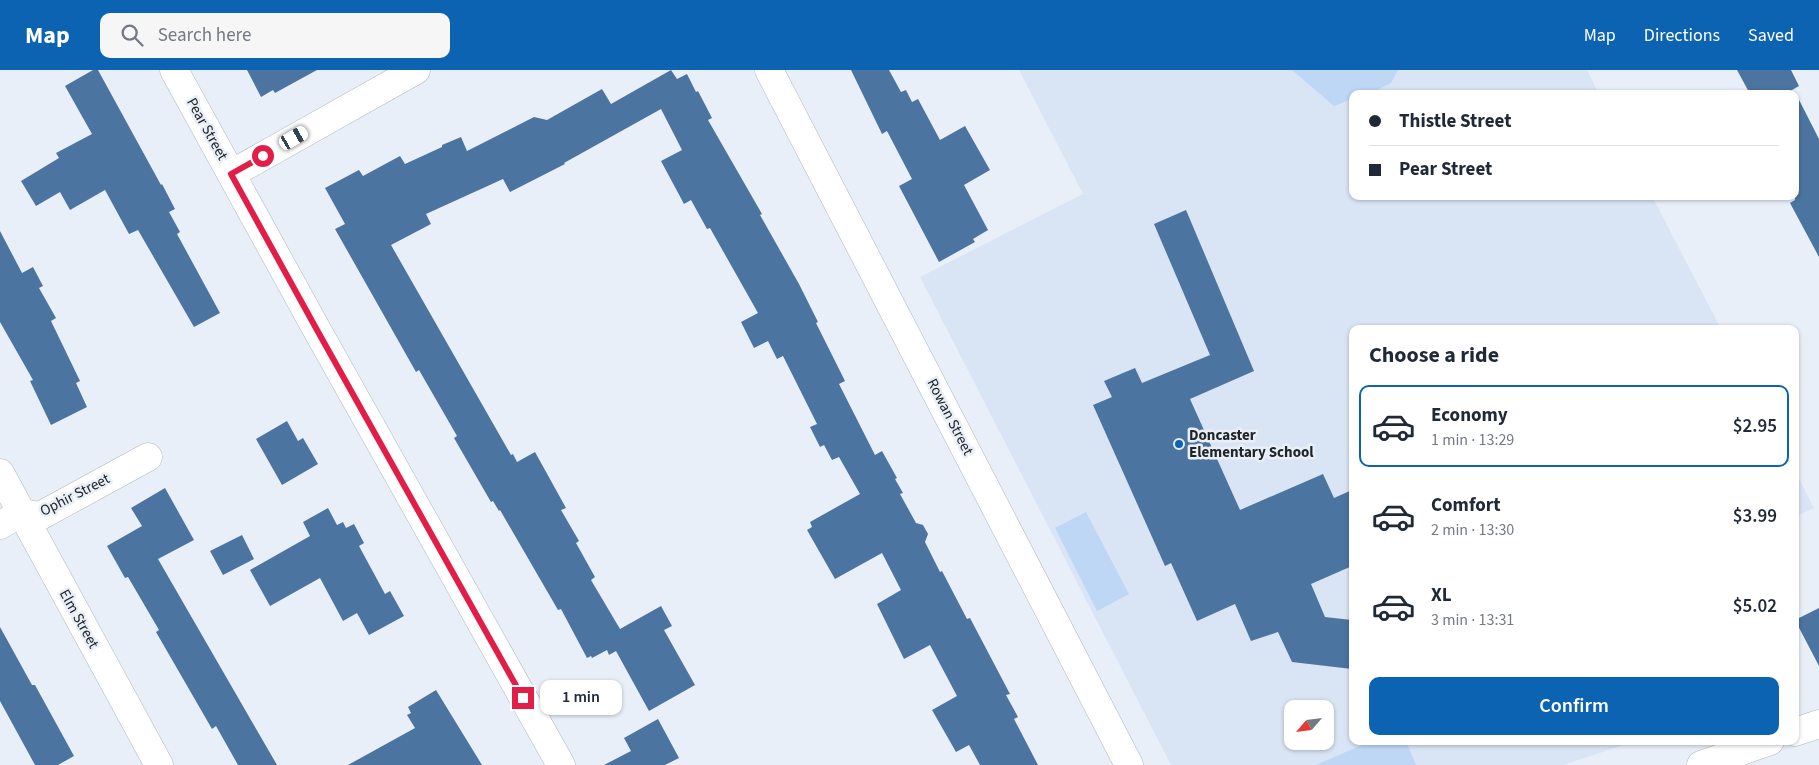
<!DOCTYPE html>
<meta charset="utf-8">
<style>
body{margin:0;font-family:"Source Sans 3",sans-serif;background:#f6f6f7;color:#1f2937;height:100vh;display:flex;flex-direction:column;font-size:19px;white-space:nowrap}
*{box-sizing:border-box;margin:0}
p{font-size:16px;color:#747a83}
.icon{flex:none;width:28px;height:28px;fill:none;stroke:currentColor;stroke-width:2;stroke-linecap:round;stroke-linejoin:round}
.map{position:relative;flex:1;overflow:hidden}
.details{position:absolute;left:1349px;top:255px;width:450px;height:420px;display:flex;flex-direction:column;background:#fff;border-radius:10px;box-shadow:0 1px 4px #0004}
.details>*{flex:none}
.top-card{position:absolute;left:1349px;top:20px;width:450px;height:110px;border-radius:10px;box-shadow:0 1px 4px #0004;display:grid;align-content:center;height:110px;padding:0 20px;background:#fff}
.needle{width:32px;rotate:242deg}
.tools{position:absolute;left:1284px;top:630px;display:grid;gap:10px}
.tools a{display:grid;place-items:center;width:50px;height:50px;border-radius:10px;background:#fff;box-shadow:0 1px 4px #0004;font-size:25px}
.end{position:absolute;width:22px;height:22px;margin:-11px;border:6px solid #e11d48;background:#fff;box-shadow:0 0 0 2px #fff}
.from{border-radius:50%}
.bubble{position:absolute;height:35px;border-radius:10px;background:#fff;box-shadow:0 1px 4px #0004;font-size:16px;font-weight:600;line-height:35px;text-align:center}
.car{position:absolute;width:15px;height:30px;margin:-15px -8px;border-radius:6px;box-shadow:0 0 4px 1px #0007;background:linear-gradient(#fff 24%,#345 0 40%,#fff 0 76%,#345 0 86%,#fff 0)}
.top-card b{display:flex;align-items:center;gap:18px;height:48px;font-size:19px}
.top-card b+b{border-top:1px solid #e0e1e3}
.top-card i{width:12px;height:12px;background:#1f2937}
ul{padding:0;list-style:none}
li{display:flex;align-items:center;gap:15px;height:82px;margin:0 10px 8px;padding:0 10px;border:2px solid transparent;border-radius:10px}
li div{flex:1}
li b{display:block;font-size:19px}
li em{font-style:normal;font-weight:600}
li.on{border-color:#0b63b1}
li>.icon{width:45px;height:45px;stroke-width:1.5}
h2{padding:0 20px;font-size:22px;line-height:60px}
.button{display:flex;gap:10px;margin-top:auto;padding:10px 20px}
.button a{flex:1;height:58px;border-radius:10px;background:#0b63b1;color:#fff;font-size:20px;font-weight:600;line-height:58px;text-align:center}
header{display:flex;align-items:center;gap:30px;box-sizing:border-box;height:70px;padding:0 25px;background:#0b63b1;color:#fff}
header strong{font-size:24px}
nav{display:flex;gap:28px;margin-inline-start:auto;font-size:18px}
.search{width:350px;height:45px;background:#f6f6f7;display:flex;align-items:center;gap:12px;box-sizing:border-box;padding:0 18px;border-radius:10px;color:#747a83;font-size:19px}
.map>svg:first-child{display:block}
.built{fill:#d9e5f4;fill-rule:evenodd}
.green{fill:#bed7f5}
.building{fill:#4c74a0}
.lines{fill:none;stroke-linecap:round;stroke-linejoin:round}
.street-casing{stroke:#b0b7be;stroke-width:29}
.secondary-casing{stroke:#b0b7be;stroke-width:29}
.street{stroke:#fff;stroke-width:28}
.secondary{stroke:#fff;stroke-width:28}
.route{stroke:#e11d48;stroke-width:6}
.poi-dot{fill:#0b63b1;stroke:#e9eff8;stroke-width:2}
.labels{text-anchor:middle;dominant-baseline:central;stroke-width:5;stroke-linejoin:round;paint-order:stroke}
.street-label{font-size:15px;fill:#222527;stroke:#e9eff8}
.poi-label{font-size:15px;font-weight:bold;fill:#222527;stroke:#e9eff8;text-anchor:start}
</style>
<header>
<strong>Map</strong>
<div class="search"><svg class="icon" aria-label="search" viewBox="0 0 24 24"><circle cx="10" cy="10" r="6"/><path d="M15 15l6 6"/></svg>Search here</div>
<nav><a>Map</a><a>Directions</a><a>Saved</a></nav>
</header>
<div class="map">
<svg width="1819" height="695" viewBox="0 0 1819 695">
<rect width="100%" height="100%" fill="#e9eff8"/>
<path class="built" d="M1019 0H1587L1599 24H1352V126H1652L1721 259H1352V671H1636L1563 695H1171L920 207 1083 124ZM1292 639H1325V671H1292Z
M1795 401 1814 438 1795 447Z"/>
<path class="green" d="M1292 0H1398L1391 13 1369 24H1352V29L1334 36Z
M1086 442 1129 524 1097 541 1055 458Z
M1371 671H1406L1416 695H1316Z"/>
<path class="building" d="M93 0H98L161 115 162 114 175 139 169 142 180 162 177 164 220 243 194 257 138 160 129 164 105 120 70 140 60 122 36 136 21 111 59 88 56 83 92 64 65 16Z
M247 0H317L275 23 273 20 261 27Z
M671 0 677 9 687 4 696 22 698 21 712 48 708 50 762 144 760 145 799 214 818 252 816 253 845 311 839 314 875 385 882 381 897 408 895 409 903 423 900 424 916 453 923 455 928 464 925 472 940 502 942 501 967 549 970 548 1010 624 1006 625 1018 647 1014 649 1038 695H980L969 675 956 682 932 640 957 626 930 575 904 589 877 534 901 520 882 483 835 509 807 460 812 457 810 452 860 424 839 387 832 390 824 375 820 377 810 357 817 354 783 286 777 289 768 271 754 278 741 252 758 243 710 158 707 159 691 130 684 134 661 91 682 80 661 39 564 93 565 94 510 122 503 109 426 144 431 154 391 175 511 385 513 384 517 392 535 382 566 438 561 440 579 471 576 473 595 507 591 510 620 559 661 536 672 556 664 560 695 615 649 641 616 581 609 585 607 580 592 588 591 586 587 588 561 539 558 540 500 440 499 441 493 431 491 432 454 368 457 366 419 300 416 302 335 159 345 154 325 118 359 100 363 106 400 86 405 94 442 77V75L461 67 467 81 534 47 547 50 602 19 611 34Z
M851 0H889L901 22 906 20 912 32 918 29 940 70 965 56 990 100 964 115 988 160 973 169 975 172 939 192 899 116 912 109 887 61 882 64Z
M1737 0H1791L1799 16 1785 24H1750Z
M1795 22 1819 69V187L1790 133 1795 130Z
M1186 140 1254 301 1190 329 1240 440 1323 404 1334 428 1352 420V496L1311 514 1325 547 1352 550V599L1292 592 1278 562 1251 571 1235 534 1197 551 1171 493 1165 496 1093 335 1112 327 1104 311 1135 298 1142 313 1210 285 1154 154Z
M0 161 22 203 33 197 43 216 39 218 56 248 51 251 80 311 76 313 87 337 51 355 30 311 33 310 0 252Z
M287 351 298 371 303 368 318 394 282 415 256 369Z
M165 418 194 470 158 489 277 695H238L216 656 212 659 156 562 159 560 128 507 125 508 107 476 142 456 131 438Z
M328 438 337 455 343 452 346 458 354 454 364 473 359 476 385 524 390 521 404 546 369 565 357 543 343 551 320 508 270 536 250 500 310 466 303 452Z
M242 465 254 489 223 505 210 481Z
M1819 538V596L1795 550Z
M0 557 32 615H35L74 686 58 695H35L0 631Z
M436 620 482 695H348L415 658 407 645 411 643 408 637Z
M658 649 679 688 665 695H604L631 681 624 668Z"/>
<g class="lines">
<defs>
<path id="street" d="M174 0 317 260 561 695
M769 0 1129 695
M231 104 416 0
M0 403 159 695
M0 455 21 443 40 446 148 387"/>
<path id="secondary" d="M1795 662 1819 654
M1701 695 1770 671"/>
</defs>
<use href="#street" class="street-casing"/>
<use href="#secondary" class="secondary-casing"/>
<use href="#street" class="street"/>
<use href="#secondary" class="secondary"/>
</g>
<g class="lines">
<path class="route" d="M263 86 231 104 317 260 523 628"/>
</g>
<circle class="poi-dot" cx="1179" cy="374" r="5"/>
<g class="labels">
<g class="street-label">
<text transform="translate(207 59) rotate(61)">Pear Street</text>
<text transform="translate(950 347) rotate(63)">Rowan Street</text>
<text transform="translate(75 425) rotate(-27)">Ophir Street</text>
<text transform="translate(79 549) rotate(61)">Elm Street</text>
</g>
<g class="poi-label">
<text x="1189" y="365">Doncaster<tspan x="1189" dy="17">Elementary School</tspan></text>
</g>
</g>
</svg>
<div class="tools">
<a><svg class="needle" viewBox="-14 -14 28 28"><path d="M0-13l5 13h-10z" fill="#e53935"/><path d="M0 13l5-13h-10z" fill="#747a83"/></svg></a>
</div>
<i class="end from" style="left:263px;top:86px"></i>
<i class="end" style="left:523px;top:628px"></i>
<div class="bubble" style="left:540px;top:610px;width:82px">1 min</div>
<i class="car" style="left:294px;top:68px;rotate:60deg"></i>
<div class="top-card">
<b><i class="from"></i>Thistle Street</b>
<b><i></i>Pear Street</b>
</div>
<section class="details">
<h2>Choose a ride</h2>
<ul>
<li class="on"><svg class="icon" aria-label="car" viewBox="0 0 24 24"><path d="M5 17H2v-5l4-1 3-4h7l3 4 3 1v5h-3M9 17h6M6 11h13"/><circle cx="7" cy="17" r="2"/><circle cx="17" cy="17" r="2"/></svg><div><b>Economy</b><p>1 min · 13:29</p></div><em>$2.95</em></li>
<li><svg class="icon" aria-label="car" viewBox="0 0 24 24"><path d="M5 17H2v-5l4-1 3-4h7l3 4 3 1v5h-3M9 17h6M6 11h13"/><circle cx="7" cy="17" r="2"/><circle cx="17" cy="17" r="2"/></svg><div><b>Comfort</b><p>2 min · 13:30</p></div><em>$3.99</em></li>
<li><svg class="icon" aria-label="car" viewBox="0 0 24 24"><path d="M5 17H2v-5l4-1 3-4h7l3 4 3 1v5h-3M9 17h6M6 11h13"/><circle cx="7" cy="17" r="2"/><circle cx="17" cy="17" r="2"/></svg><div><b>XL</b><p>3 min · 13:31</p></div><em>$5.02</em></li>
</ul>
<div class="button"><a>Confirm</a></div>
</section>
</div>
